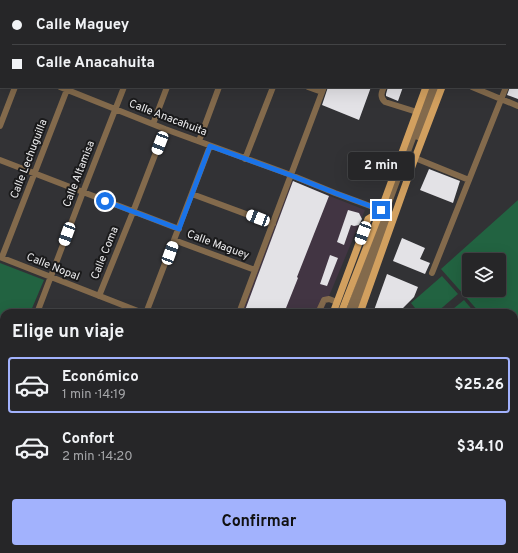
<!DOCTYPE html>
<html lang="es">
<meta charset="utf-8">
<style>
body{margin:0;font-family:Overpass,sans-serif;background:#2e2e30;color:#f1f3f6;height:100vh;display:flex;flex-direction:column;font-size:15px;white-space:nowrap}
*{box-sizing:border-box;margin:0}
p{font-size:13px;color:#a4a5a8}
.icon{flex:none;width:22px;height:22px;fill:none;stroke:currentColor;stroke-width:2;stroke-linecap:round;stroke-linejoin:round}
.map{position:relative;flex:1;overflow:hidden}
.side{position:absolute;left:0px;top:309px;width:518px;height:244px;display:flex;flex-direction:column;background:#262628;border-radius:12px 12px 0 0;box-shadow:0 4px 16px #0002,0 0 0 1px #424345}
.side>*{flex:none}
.banner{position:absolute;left:0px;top:0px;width:518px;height:88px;box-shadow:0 4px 16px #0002,0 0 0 1px #424345;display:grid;align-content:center;height:88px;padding:0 12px;background:#262628}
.fabs{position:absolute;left:462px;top:253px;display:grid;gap:8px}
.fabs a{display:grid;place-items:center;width:44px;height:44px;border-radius:4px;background:#262628;box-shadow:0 4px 16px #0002,0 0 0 1px #424345;font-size:20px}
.end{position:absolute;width:18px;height:18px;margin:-9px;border:5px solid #1a73e8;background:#fff;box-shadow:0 0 0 2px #fff}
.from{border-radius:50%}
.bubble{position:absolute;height:28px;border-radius:4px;background:#262628;box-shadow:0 4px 16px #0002,0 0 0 1px #424345;font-size:13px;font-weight:700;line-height:28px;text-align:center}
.car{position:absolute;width:12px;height:24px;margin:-12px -6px;border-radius:5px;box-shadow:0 0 3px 1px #0007;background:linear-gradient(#fff 24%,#345 0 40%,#fff 0 76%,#345 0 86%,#fff 0)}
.banner b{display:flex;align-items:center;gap:14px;height:38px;font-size:15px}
.banner b+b{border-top:1px solid #424345}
.banner i{width:10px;height:10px;background:#f1f3f6}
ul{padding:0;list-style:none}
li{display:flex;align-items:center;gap:12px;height:56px;margin:0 8px 6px;padding:0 4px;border:2px solid transparent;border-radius:4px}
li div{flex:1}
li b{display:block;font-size:15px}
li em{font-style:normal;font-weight:700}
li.on{border-color:#a2b2fd}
li>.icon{width:36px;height:36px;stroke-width:1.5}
h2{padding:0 12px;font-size:18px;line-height:48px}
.action{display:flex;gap:8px;margin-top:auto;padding:8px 12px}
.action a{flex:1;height:46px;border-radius:4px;background:#a2b2fd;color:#111;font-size:16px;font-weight:700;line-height:46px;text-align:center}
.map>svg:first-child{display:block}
.industrial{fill:#423543}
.green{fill:#226341;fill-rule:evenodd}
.building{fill:#e3e2e6}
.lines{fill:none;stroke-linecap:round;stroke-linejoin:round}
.minor{stroke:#836a4c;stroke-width:6}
.major{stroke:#d2a05f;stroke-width:7}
.route{stroke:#1a73e8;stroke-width:5}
.labels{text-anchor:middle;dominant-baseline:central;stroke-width:4;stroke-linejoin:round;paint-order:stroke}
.street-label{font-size:11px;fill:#ececee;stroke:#1a1a1b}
</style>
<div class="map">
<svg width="518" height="553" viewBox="0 0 518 553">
<rect width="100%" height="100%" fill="#323235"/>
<path class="industrial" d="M292 181 365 210 322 313H242Z"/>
<path class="green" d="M518 200V381L514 380V313H486L484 311 482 313H480L441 269ZM469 260H499V290H469Z
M0 263 44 280 30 313H4V320L0 318Z
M442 276 458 294 436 313H419L411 303Z
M464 300 475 313H448Z
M279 549H371L468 551V553H278Z"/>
<path class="building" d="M328 87H371L359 120 322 105Z
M388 87H403L398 101 386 96V94Z
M510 87H518V99L507 95Z
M429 169 460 181 453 203 420 190Z
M293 181 329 196 297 277 298 278 284 313H244Z
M348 210 359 213 362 219 359 225 354 226 351 225 344 245 337 242Z
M402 238 425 248 420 259 430 263 425 274 393 261Z
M330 255 338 258 327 286 320 284Z
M387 274 418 287 414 297 403 308 397 313H373Z
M28 549H168L169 553H38Z"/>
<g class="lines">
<path class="minor" d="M85 0 87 1
M207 0 210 1
M248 0 251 1
M491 0 493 1
M49 1V0
M156 1 157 0
M291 1V0
M336 1V0
M464 1V0
M469 1V0
M517 10 518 11
M517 59 518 57
M0 64 1 65
M60 87 165 129 291 175 335 193 381 210
M308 87 322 92
M384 87C381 93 380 97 385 102L417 112
M472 87 518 106
M153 124 167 87
M0 126 15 87
M418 137 437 87
M199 141 219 87
M415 158 469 180
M245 159 273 87
M0 160 179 229
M192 194 273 224
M174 240 255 270
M0 257 143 313
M2 257 68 87
M432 273 506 87
M99 296 133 212 165 129
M37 313 83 192 124 87
M146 313 210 146
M239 313 324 87
M318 313 324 300 329 299 337 302
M348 313 432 87
M354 313 390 213
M514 385 518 386
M514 393 518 394
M0 407 4 397
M0 435 4 437
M514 447 518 437
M514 469H518
M0 477 4 479
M514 497 518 485
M514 532 518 524
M227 549 236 553
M487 549 494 553
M214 553 216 549
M258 553 259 549
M262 553 264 549
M477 553 479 549"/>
<path class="major" d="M459 1V0
M475 1V0
M333 313 368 219 381 211
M341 313 381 210 426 87
M360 313 415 158 442 87
M188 553 194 549
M247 553 248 549
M271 553 273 549"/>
</g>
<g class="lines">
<path class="route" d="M105 201 179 229 210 146 290 175 335 193 381 210"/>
</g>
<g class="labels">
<g class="street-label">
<text transform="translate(168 118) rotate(21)">Calle Anacahuita</text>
<text transform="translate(29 159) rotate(-69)">Calle Lechuguilla</text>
<text transform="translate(79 174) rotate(-69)">Calle Altamisa</text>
<text transform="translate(218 245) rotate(20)">Calle Maguey</text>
<text transform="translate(105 253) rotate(-68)">Calle Coma</text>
<text transform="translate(53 267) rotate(22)">Calle Nopal</text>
</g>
</g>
</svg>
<div class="fabs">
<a><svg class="icon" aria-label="layers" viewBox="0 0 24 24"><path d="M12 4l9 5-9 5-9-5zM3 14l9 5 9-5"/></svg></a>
</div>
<i class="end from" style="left:105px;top:201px"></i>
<i class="end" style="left:381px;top:210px"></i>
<div class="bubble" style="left:348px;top:152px;width:66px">2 min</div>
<i class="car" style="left:160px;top:143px;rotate:201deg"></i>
<i class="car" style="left:258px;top:218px;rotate:291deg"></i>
<i class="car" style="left:363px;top:233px;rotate:200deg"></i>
<i class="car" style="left:67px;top:234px;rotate:200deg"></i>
<i class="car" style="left:170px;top:253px;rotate:20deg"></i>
<div class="banner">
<b><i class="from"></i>Calle Maguey</b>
<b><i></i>Calle Anacahuita</b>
</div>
<section class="side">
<h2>Elige un viaje</h2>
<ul>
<li class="on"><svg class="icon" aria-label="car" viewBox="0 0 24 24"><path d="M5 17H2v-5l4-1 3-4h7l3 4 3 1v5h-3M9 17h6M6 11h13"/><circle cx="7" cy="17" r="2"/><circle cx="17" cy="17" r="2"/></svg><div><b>Económico</b><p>1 min · 14:19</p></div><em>$25.26</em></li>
<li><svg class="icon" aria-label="car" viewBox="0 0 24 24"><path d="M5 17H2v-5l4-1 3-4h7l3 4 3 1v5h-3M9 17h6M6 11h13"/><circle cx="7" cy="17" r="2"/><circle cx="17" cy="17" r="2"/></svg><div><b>Confort</b><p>2 min · 14:20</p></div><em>$34.10</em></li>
</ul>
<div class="action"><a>Confirmar</a></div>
</section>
</div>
